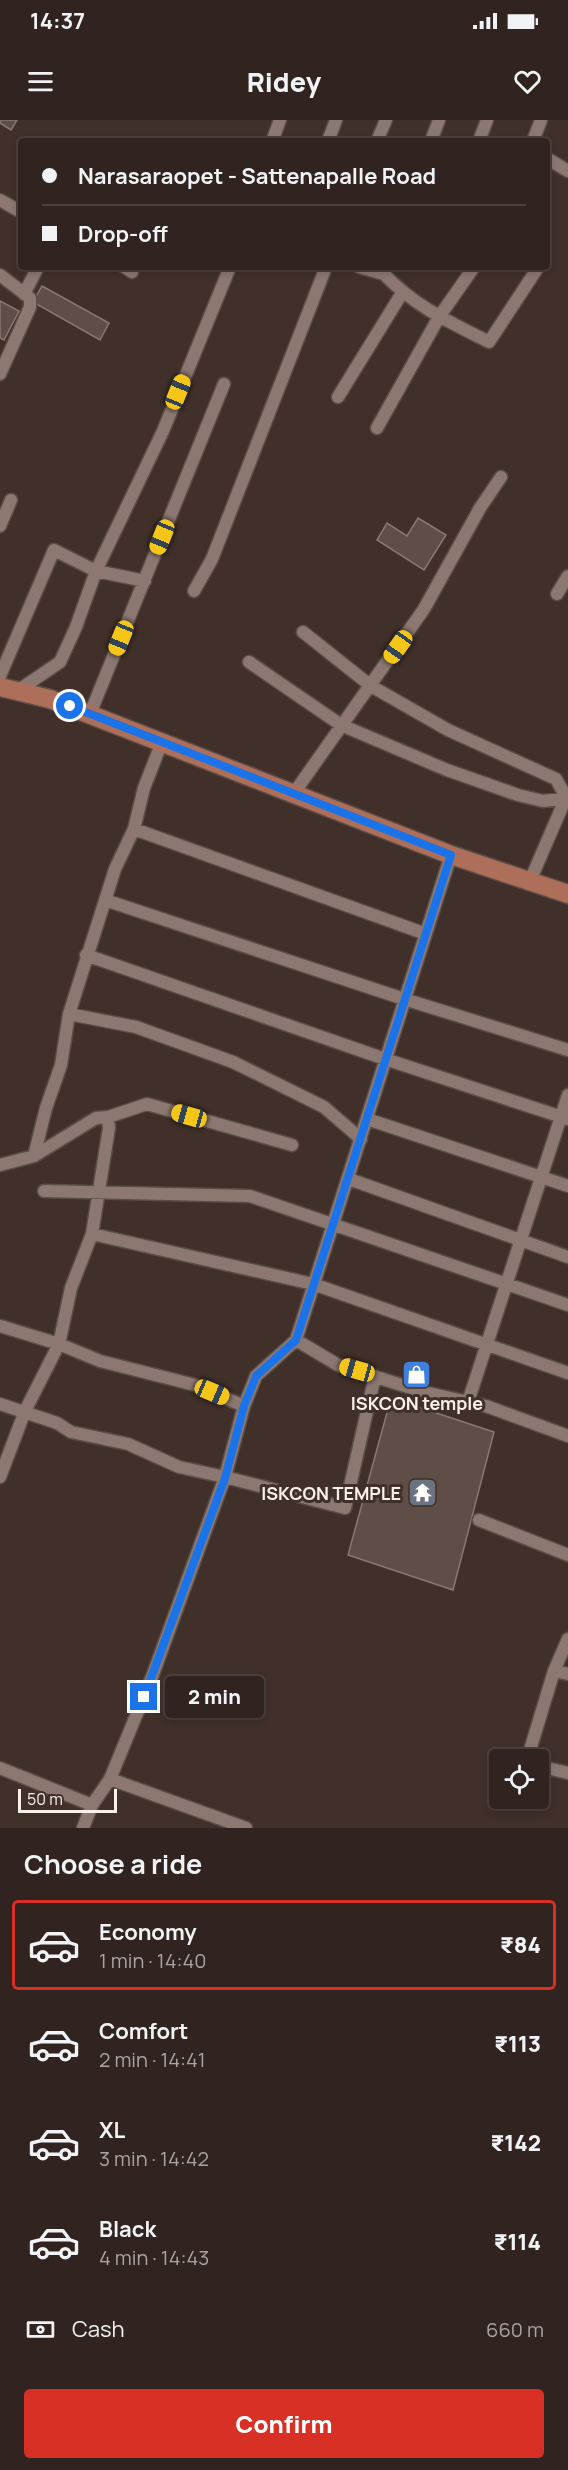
<!DOCTYPE html>
<meta charset="utf-8">
<style>
body{margin:0;font-family:Manrope,sans-serif;background:#3d302d;color:#f1f3f6;height:100vh;display:flex;flex-direction:column;font-size:22px;white-space:nowrap}
*{box-sizing:border-box;margin:0}
p{font-size:20px;color:#a8a4a5}
.icon{flex:none;width:33px;height:33px;fill:none;stroke:currentColor;stroke-width:2;stroke-linecap:round;stroke-linejoin:round}
.map{position:relative;height:1708px;overflow:hidden}
.side{display:flex;flex-direction:column;background:#312420;flex:1}
.side>*{flex:none}
.banner{position:absolute;left:18px;top:18px;width:532px;height:132px;border-radius:6px;box-shadow:0 3px 9px #0003,0 0 0 2px #4c413e;display:grid;align-content:center;height:132px;padding:0 24px;background:#312420}
.buttons{position:absolute;left:489px;top:1629px;display:grid;gap:12px}
.buttons a{display:grid;place-items:center;width:60px;height:60px;border-radius:6px;background:#312420;box-shadow:0 3px 9px #0003,0 0 0 2px #4c413e;font-size:30px}
.scale{position:absolute;left:18px;bottom:15px;width:99px;box-sizing:border-box;padding-left:6px;border:3px solid #fbf0eb;border-top:0;font-size:16px;line-height:21px;white-space:nowrap;color:#fbf0eb;-webkit-text-stroke:4px #41302a;paint-order:stroke}
.end{position:absolute;width:27px;height:27px;margin:-14px;border:8px solid #1a73e8;background:#fff;box-shadow:0 0 0 3px #fff}
.from{border-radius:50%}
.bubble{position:absolute;height:42px;border-radius:6px;background:#312420;box-shadow:0 3px 9px #0003,0 0 0 2px #4c413e;font-size:20px;font-weight:800;line-height:42px;text-align:center}
.car{position:absolute;width:18px;height:36px;margin:-18px -9px;border-radius:8px;box-shadow:0 0 4px 2px #0007;background:linear-gradient(#f5c518 24%,#345 0 40%,#f5c518 0 76%,#345 0 86%,#f5c518 0)}
.banner b{display:flex;align-items:center;gap:21px;height:57px;font-size:22px}
.banner b+b{border-top:2px solid #4c413e}
.banner i{width:15px;height:15px;background:#f1f3f6}
ul{padding:0;list-style:none}
li{display:flex;align-items:center;gap:18px;height:90px;margin:0 12px 9px;padding:0 12px;border:3px solid transparent;border-radius:6px}
li div{flex:1}
li b{display:block;font-size:22px}
li em{font-style:normal;font-weight:800}
li.selected{border-color:#d93025}
li>.icon{width:54px;height:54px;stroke-width:1.5}
h2{padding:0 24px;font-size:27px;line-height:72px}
.pay{display:flex;align-items:center;gap:15px;height:66px;padding:0 24px;font-size:22px}
.pay p{margin-inline-start:auto}
.action{display:flex;gap:12px;margin-top:auto;padding:12px 24px}
.action a{flex:1;height:69px;border-radius:6px;background:#d93025;color:#fff;font-size:24px;font-weight:800;line-height:69px;text-align:center}
.status{display:flex;justify-content:space-between;align-items:center;height:42px;padding:0 30px;background:#312420;direction:ltr}
.status svg{height:16px;fill:currentColor}
header{display:flex;justify-content:space-between;align-items:center;height:78px;padding:0 24px;background:#312420;font-size:27px;font-weight:800}
.map>svg:first-child{display:block}
.building{fill:#5f4e47;stroke:#8b7770;stroke-width:1.5}
.lines{fill:none;stroke-linecap:round;stroke-linejoin:round}
.minor-casing{stroke:#5a4c46;stroke-width:15}
.primary-casing{stroke:#5a4c46;stroke-width:21}
.minor{stroke:#8c7871;stroke-width:12}
.primary{stroke:#ad6e5a;stroke-width:18}
.route{stroke:#1a73e8;stroke-width:8}
.labels{text-anchor:middle;dominant-baseline:central;stroke-width:6;stroke-linejoin:round;paint-order:stroke}
.poi-label{font-size:18px;font-weight:bold;fill:#fbf0eb;stroke:#41302a}
</style>
<div class="status"><b>14:37</b><svg viewBox="0 0 49 12"><path d="M0 12V9h3v3zM5 12V6h3v6zM10 12V3h3v9zM15 12V0h3v12zM26 1h20v11H26zM47 4h2v5h-2z"/></svg></div>
<header><svg class="icon" aria-label="menu" viewBox="0 0 24 24"><path d="M4 6h16M4 12h16M4 18h16"/></svg>Ridey<svg class="icon" aria-label="heart" viewBox="0 0 24 24"><path d="M12 20l-8-8c-3-5 5-10 8-4 3-6 11-1 8 4z"/></svg></header>
<div class="map">
<svg width="568" height="1708" viewBox="0 0 568 1708">
<rect width="100%" height="100%" fill="#41302a"/>
<path class="building" d="M0 0H17L11 10 0 3Z
M42 166 109 203 100 220 33 182Z
M0 181 19 191 4 220 0 218Z
M418 398 446 415 424 450 377 420 387 403 407 416Z
M391 1278 494 1312 453 1470 348 1435Z"/>
<g class="lines">
<defs>
<path id="minor" d="M277 21 273 19 280 0
M328 21 336 0
M377 21 386 0
M431 21 439 0
M479 21 487 0
M533 21 541 0
M548 39 568 51
M0 80 21 92
M124 147 132 152
M359 147 384 154 386 149
M384 154C414 186 451 203 489 222L537 149 535 147
M0 155 30 178V187L0 254
M24 174 38 147
M338 277 402 173
M377 308 439 197 474 147
M0 406 11 380
M194 471 212 439 326 147
M557 474 568 456
M303 512 371 566 448 610 556 659 566 677
M249 542 341 605 447 650 518 675 543 681 568 678
M0 556 54 430 96 451 145 461
M16 572 60 542 76 507 96 451 163 311 230 147
M90 594 224 264
M294 673 424 489 480 388 501 357
M134 709 426 814
M530 761 568 673
M105 780 404 879 568 930
M86 835 385 939 568 999
M69 894 115 749 134 709 144 668 162 622
M367 999 568 1066
M34 1036 96 998 108 997 147 984 292 1025
M0 1045 34 1036 46 988 61 945 69 894 136 907 233 942 324 987 361 1019
M349 1059 568 1137
M44 1071 250 1076 568 1185
M92 1114 313 1164 568 1253
M0 1206 59 1224 100 1241 195 1265 244 1286 256 1256 296 1220 338 1245 424 1272 486 1286 568 1316
M296 1220 451 735
M468 1282 568 975
M0 1284 57 1303 71 1312 128 1324 179 1347 225 1357 244 1286
M0 1357 25 1291 59 1224 71 1168 92 1114 109 1008 108 997
M479 1400 568 1435
M554 1551 568 1554
M496 1635 512 1640
M527 1640 554 1551 568 1519
M538 1646 568 1653
M0 1648 92 1685
M110 1659 246 1708
M83 1708 92 1685 110 1659 152 1557 225 1357 345 1388 375 1256"/>
<path id="primary" d="M0 567 50 579 451 735 568 774"/>
</defs>
<use href="#minor" class="minor-casing"/>
<use href="#primary" class="primary-casing"/>
<use href="#minor" class="minor"/>
<use href="#primary" class="primary"/>
</g>
<g class="lines">
<path class="route" d="M70 586 451 735 296 1220 256 1256 244 1286 225 1358 144 1577"/>
</g>
<defs>
<symbol id="shop-square" viewBox="-11 -11 22 22"><rect x="-9" y="-9" width="18" height="18" rx="4" fill="#3f7fe0" stroke="#41302a"/><path d="M-5-2.5h2.3a2.7 3.5 0 0 1 5.4 0H5L5.5 6h-11ZM-1.5-2.5h3a1.5 2.3 0 0 0-3 0Z" fill="#fff"/></symbol>
<symbol id="temple-square" viewBox="-11 -11 22 22"><rect x="-9" y="-9" width="18" height="18" rx="4" fill="#6b7280" stroke="#41302a"/><path d="M0-6L5-2H3V0L6.5 2.5H4V6H1.5V3h-3V6H-4V2.5H-6.5L-3 0V-2H-5Z" fill="#fff"/></symbol>
</defs>
<g fill-rule="evenodd">
<use href="#shop-square" x="400" y="1238" width="33" height="33"/>
<use href="#temple-square" x="406" y="1356" width="33" height="33"/>
</g>
<g class="labels">
<g class="poi-label">
<text x="417" y="1283">ISKCON temple</text>
<text x="401" y="1373" text-anchor="end">ISKCON TEMPLE</text>
</g>
</g>
</svg>
<div class="buttons">
<a><svg class="icon" aria-label="locate" viewBox="0 0 24 24"><circle cx="12" cy="12" r="6"/><path d="M12 2v4M12 18v4M2 12h4M18 12h4"/></svg></a>
</div>
<div class="scale">50 m</div>
<i class="end from" style="left:70px;top:586px"></i>
<i class="end" style="left:144px;top:1577px"></i>
<div class="bubble" style="left:165px;top:1556px;width:99px">2 min</div>
<i class="car" style="left:178px;top:272px;rotate:22deg"></i>
<i class="car" style="left:162px;top:417px;rotate:202deg"></i>
<i class="car" style="left:121px;top:518px;rotate:202deg"></i>
<i class="car" style="left:398px;top:527px;rotate:215deg"></i>
<i class="car" style="left:189px;top:996px;rotate:286deg"></i>
<i class="car" style="left:357px;top:1250px;rotate:286deg"></i>
<i class="car" style="left:212px;top:1272px;rotate:113deg"></i>
<div class="banner">
<b><i class="from"></i>Narasaraopet - Sattenapalle Road</b>
<b><i></i>Drop-off</b>
</div>
</div>
<section class="side">
<h2>Choose a ride</h2>
<ul>
<li class="selected"><svg class="icon" aria-label="car" viewBox="0 0 24 24"><path d="M5 17H2v-5l4-1 3-4h7l3 4 3 1v5h-3M9 17h6M6 11h13"/><circle cx="7" cy="17" r="2"/><circle cx="17" cy="17" r="2"/></svg><div><b>Economy</b><p>1 min · 14:40</p></div><em>₹84</em></li>
<li><svg class="icon" aria-label="car" viewBox="0 0 24 24"><path d="M5 17H2v-5l4-1 3-4h7l3 4 3 1v5h-3M9 17h6M6 11h13"/><circle cx="7" cy="17" r="2"/><circle cx="17" cy="17" r="2"/></svg><div><b>Comfort</b><p>2 min · 14:41</p></div><em>₹113</em></li>
<li><svg class="icon" aria-label="car" viewBox="0 0 24 24"><path d="M5 17H2v-5l4-1 3-4h7l3 4 3 1v5h-3M9 17h6M6 11h13"/><circle cx="7" cy="17" r="2"/><circle cx="17" cy="17" r="2"/></svg><div><b>XL</b><p>3 min · 14:42</p></div><em>₹142</em></li>
<li><svg class="icon" aria-label="car" viewBox="0 0 24 24"><path d="M5 17H2v-5l4-1 3-4h7l3 4 3 1v5h-3M9 17h6M6 11h13"/><circle cx="7" cy="17" r="2"/><circle cx="17" cy="17" r="2"/></svg><div><b>Black</b><p>4 min · 14:43</p></div><em>₹114</em></li>
</ul>
<div class="pay"><svg class="icon" aria-label="cash" viewBox="0 0 24 24"><path d="M3 7h18v10H3z"/><circle cx="12" cy="12" r="2"/></svg>Cash<p>660 m</p></div>
<div class="action"><a>Confirm</a></div>
</section>
